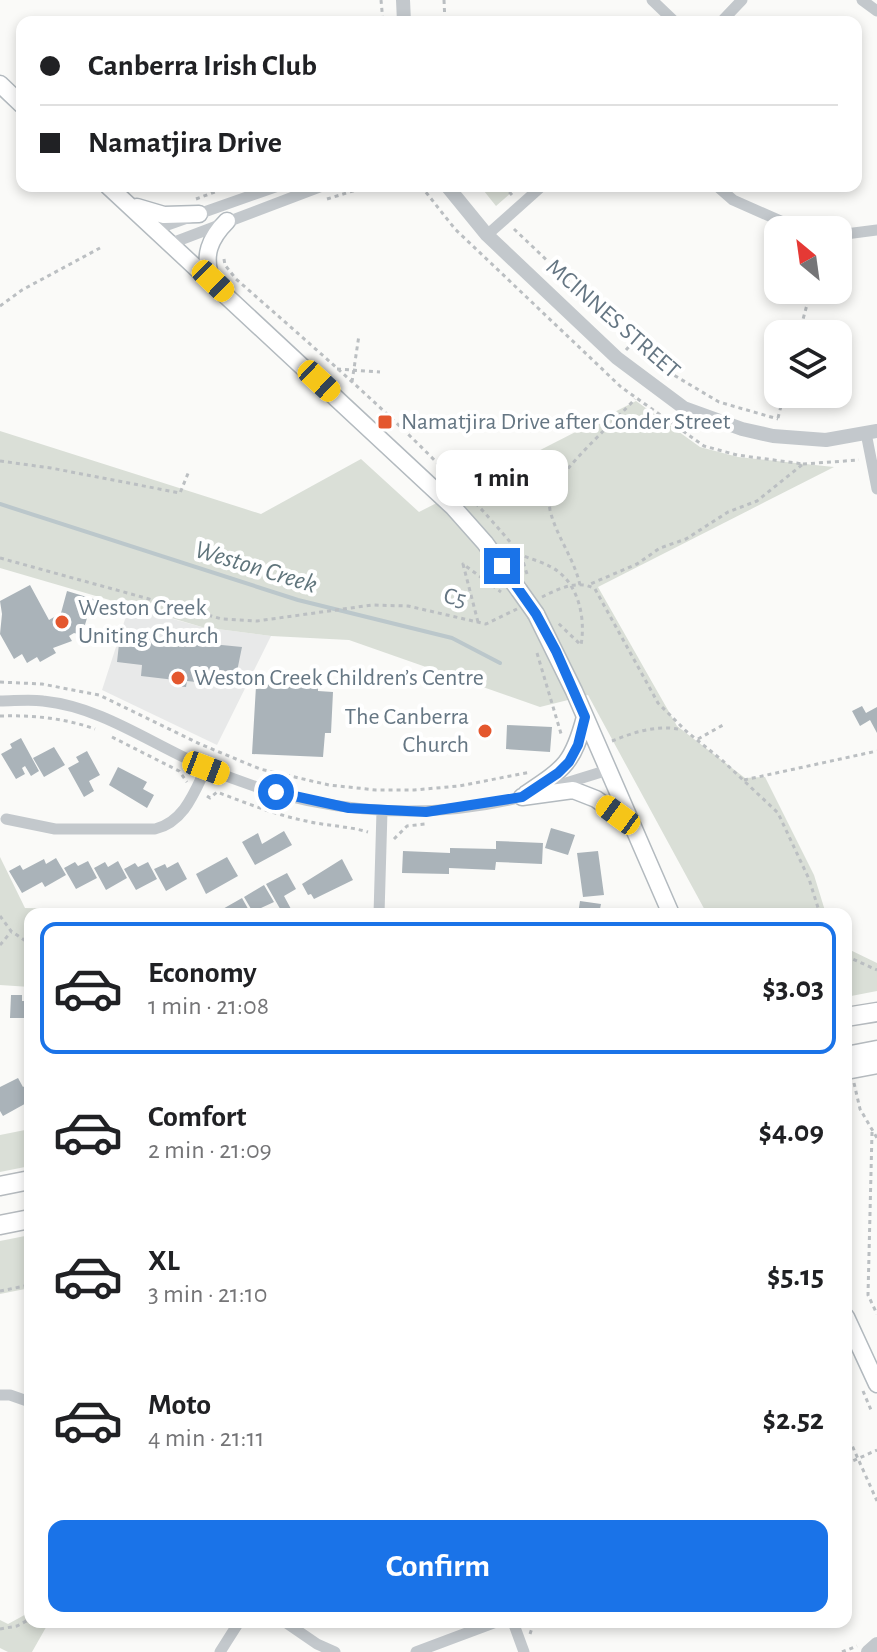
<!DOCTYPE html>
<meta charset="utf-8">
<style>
body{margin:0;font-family:"Alegreya Sans",sans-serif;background:#f2f2f2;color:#202124;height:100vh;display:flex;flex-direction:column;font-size:30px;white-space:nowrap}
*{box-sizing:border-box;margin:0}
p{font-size:26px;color:#757577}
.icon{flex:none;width:44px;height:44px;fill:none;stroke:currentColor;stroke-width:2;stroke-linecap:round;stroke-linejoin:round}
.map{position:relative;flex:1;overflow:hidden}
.panel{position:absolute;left:24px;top:908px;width:828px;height:720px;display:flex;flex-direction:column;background:#fff;border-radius:16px;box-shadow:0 4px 12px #0003}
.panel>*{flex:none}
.banner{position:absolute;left:16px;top:16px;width:846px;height:176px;border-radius:16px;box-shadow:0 4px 12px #0003;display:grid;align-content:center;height:176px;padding:0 24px;background:#fff}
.needle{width:52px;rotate:331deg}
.buttons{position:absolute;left:764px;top:216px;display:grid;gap:16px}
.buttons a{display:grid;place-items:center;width:88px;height:88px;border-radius:16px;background:#fff;box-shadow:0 4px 12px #0003;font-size:40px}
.end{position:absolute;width:36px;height:36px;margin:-18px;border:10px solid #1a73e8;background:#fff;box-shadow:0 0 0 4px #fff}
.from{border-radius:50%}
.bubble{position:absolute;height:56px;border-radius:16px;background:#fff;box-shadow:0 4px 12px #0003;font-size:26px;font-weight:700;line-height:56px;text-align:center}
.car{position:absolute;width:24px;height:48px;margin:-24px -12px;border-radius:10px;box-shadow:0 0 6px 2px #0007;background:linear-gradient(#f5c518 24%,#345 0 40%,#f5c518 0 76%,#345 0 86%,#f5c518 0)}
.banner b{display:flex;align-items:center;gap:28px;height:76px;font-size:30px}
.banner b+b{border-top:2px solid #e0e0e0}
.banner i{width:20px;height:20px;background:#202124}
ul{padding:14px 0 0;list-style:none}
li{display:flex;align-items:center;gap:24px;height:132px;margin:0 16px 12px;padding:0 8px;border:4px solid transparent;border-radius:16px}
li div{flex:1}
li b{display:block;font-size:30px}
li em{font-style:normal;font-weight:700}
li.selected{border-color:#1a73e8}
li>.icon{width:72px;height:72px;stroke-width:1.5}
.primary-button{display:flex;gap:16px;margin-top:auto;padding:16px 24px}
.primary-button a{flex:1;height:92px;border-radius:16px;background:#1a73e8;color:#fff;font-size:32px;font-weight:700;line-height:92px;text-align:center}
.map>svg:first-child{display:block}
.built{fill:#e8e9e9}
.green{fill:#dadfd7}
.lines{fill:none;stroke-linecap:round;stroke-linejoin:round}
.stream{stroke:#bbc7cb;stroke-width:4}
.building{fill:#aab3b9}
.secondary-casing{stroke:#b3babf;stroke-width:19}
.primary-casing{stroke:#b5babe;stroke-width:21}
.path{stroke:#bbbfc2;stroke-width:3;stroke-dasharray:4 4;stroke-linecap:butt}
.minor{stroke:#c3c8cc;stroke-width:11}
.tertiary{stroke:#c3c8cc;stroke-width:14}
.secondary{stroke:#fff;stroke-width:16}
.primary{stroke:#fff;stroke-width:18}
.secondary-bridge-casing{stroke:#b3babf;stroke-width:19;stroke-linecap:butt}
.secondary-bridge{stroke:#fff;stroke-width:16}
.route{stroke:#1a73e8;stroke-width:10}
.poi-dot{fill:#e4572e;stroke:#fff;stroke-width:3}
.labels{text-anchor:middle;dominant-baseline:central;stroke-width:8;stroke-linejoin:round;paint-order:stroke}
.street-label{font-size:24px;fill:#657683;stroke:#fff}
.poi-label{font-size:24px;fill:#657683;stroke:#fff;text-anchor:start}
.water-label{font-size:26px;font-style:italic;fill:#60757c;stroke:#fff}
</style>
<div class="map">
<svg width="877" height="1652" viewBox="0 0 877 1652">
<rect width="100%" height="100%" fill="#fafaf8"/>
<path class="built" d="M129 607 202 627 271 636 217 745 102 690Z"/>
<path class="green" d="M480 186H519L496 206Z
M636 401 700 447 738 457 834 467 598 587 677 726 745 778 765 777 814 875 826 914H707L588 695 540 707 349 640 271 636 202 627 0 568V431L261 514 361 459 419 512Z
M0 857 25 908 131 910 133 914H30V987L0 985Z
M846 948 877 963V991L846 997Z
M30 1129V1166L0 1172V1135Z
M30 1235V1288L0 1294V1241Z
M30 1612V1622H49L32 1652H8L0 1648V1620L8 1624Z"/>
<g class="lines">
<path class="stream" d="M0 504 298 600 452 638 500 663"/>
</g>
<path class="building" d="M30 585 49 620 61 613 67 591 100 601 96 613 87 618 82 635 74 633 69 636 72 641 53 648 56 653 40 662 37 657 27 663 22 654 14 659 0 634 2 614 0 601Z
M120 635 242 647 234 686 187 681 186 687 174 686 175 680 141 676 142 665 117 662Z
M279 683 318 685V691L333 692 331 733H325L323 757 252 754 256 686Z
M862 706 866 713 877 707V733L870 720 860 726 852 711Z
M507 725 552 727 550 752 506 749Z
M21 738 39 771 31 776 25 766 22 768 25 774 16 779 1 754 12 748 10 744Z
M54 747 65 765 44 777 33 758Z
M87 751 100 775 89 781 94 791 84 797 68 768 79 762 76 757Z
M118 767 147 782 143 789 154 795 147 808 109 785Z
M551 828 575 835 568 855 545 848Z
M284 831 292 845 255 865 242 842 258 833 262 844Z
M496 841 543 843 542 864 496 862 495 870 449 868V874L402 873 403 851 450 853V848L496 849Z
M598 851 604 895 583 897 577 853Z
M227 857 238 876 206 894 196 874Z
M56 858 66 875 45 887 42 882 22 893 9 871 20 865 23 870 44 859 46 864Z
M342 859 353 880 314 899 311 894 308 895 302 884Z
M88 861 97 878 76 889 64 868 75 862 78 866Z
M118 861 127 878 106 890 94 868 105 862 108 867Z
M148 862 157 879 136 890 124 869 135 863 138 867Z
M178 862 187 879 166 891 154 869 165 864 167 868Z
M287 873 296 889 284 896 291 909 283 914 266 884Z
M264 885 274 902 261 908 264 914H254L244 897Z
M242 898 251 914H224L221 910Z
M580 901 601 904 599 914H578Z
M11 995H22V1001H30V1018H10Z
M18 1078 23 1087 30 1083V1101L3 1116 0 1111V1087Z"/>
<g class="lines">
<defs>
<path id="secondary" d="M0 84 22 105
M108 186 453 507 485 543 519 590
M137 207 164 215 199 214
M212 280C202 256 210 238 227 221
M536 614 574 691 671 914
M526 794C565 768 573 763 585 717
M522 797 573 790 596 799 632 825
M846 1317 877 1384"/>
<path id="primary" d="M846 1017 877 1012
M846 1056 877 1050
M846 1070 877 1064
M0 1186 30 1180
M0 1225 30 1219"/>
</defs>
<use href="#secondary" class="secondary-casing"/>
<use href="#primary" class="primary-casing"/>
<path class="path" d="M381 0 383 22
M444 0 445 22
M421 186 455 229 621 387 704 446 737 455 803 464 757 501 728 512 686 539 660 548 637 564 588 585
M504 186 512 195
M196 199 231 186
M327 199 369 186
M514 229 633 342
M224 259 225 265 236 279C335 366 437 453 521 555
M0 306 22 290 100 248
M799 334 811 290
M626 350 633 342 672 374 719 402 778 419
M337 369 380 372
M352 382 359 335
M778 418 784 394
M0 461 51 468 180 493 189 471
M803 464 859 460
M0 558 222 619 257 621 372 605 408 606 486 624 517 609
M527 574 521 555C531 559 542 562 551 567 578 581 586 617 581 645L558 623
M580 585C574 558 556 536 550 510 549 503 549 498 552 492 563 467 615 421 635 399
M542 597C558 589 578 579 595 589L658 703 686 731 723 761 778 813 809 879 820 914
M478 622 463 564 501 592
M537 653 562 737
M0 682 42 684 99 695 200 744 260 769 329 785 376 790H414L459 786 531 772
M0 716C32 715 64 718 95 729
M112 737 179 771 187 782
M698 739 723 725
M612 741C634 732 659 724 682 730
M744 780 877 751
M207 796 210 798 217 792C246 803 276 815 306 821 327 826 348 826 368 832
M394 839 407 826 425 824
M0 916 11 931 30 944
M0 945 11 932
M846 956 877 970
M854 1083 860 1109 877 1138
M872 1132 868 1295 877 1314
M0 1291 30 1285
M863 1391 871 1410
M846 1432 877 1501
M846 1464 877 1450
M0 1629 17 1626 30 1619
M530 1634 534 1622
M842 1652 857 1646"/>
<path class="minor" d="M652 0 675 22
M862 0 877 11
M721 22 742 0
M717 186 733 200 801 230
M156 229 278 186
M487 235 542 186
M838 235 877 230
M172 243 322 186
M866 433 877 489
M0 701C14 701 29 699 43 701 102 707 151 744 205 767 305 812 419 824 526 796
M553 787 608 770
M6 819 55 829H155C184 822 194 793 206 768
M379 914 382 811
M0 1395H10L30 1402
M285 1622 317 1644 335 1652
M513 1622 524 1652
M220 1652 239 1622
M416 1652 496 1622"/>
<path class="tertiary" d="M403 0 404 22
M447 186 487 235 617 358 684 408 742 429 773 436 826 440 877 431
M868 1652 877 1644"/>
<use href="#secondary" class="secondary"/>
<use href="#primary" class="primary"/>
<defs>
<path id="secondary-bridge" d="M519 590 536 614"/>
</defs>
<use href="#secondary-bridge" class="secondary-bridge-casing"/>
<use href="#secondary-bridge" class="secondary-bridge"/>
</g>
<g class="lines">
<path class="route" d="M276 792 349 808 426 812 522 797 558 773 569 762 578 745 585 717 556 651 536 614 502 566"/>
</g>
<g class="poi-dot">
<rect x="377" y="414" width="16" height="16" rx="4"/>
<circle cx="62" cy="622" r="8"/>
<circle cx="178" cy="678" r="8"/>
<circle cx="485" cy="731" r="8"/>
</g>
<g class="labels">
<g class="street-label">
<text transform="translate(613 319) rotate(41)">MCINNES STREET</text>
<text transform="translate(455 598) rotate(13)">C5</text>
</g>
<g class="poi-label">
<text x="401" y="422">Namatjira Drive after Conder Street</text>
<text x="78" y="608">Weston Creek<tspan x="78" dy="28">Uniting Church</tspan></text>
<text x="194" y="678">Weston Creek Children’s Centre</text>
<text x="469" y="717" text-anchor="end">The Canberra<tspan x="469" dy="28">Church</tspan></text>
</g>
<g class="water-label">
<text transform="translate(256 567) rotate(17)">Weston Creek</text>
</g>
</g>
</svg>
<div class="buttons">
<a><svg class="needle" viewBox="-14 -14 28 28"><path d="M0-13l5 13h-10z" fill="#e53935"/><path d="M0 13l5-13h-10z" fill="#757577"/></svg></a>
<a><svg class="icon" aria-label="layers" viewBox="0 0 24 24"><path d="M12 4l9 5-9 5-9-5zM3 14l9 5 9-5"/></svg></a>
</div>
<i class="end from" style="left:276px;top:792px"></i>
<i class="end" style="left:502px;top:566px"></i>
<div class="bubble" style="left:436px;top:450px;width:132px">1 min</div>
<i class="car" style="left:213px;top:281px;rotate:134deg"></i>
<i class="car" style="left:319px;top:381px;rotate:133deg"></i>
<i class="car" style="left:206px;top:768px;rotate:111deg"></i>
<i class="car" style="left:618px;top:815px;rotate:306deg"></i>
<div class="banner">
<b><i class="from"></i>Canberra Irish Club</b>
<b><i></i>Namatjira Drive</b>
</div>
<section class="panel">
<ul>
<li class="selected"><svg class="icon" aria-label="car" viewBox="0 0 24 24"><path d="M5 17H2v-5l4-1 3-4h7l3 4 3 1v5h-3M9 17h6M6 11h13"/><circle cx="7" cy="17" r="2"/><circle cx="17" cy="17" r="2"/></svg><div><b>Economy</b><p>1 min · 21:08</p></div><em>$3.03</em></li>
<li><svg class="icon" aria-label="car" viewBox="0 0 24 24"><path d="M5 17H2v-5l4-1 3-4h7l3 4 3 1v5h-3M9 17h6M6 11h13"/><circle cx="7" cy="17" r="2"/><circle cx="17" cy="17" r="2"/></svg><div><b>Comfort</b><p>2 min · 21:09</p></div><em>$4.09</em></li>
<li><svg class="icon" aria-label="car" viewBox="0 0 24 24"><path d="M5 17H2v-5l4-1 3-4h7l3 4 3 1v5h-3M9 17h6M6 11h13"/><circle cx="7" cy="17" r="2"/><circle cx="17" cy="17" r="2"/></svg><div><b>XL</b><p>3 min · 21:10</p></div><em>$5.15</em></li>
<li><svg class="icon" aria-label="car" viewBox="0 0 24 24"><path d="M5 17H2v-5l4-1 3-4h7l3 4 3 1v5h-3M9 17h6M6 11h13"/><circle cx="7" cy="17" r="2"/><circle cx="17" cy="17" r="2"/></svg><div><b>Moto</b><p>4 min · 21:11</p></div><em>$2.52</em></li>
</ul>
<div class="primary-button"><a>Confirm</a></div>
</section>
</div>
